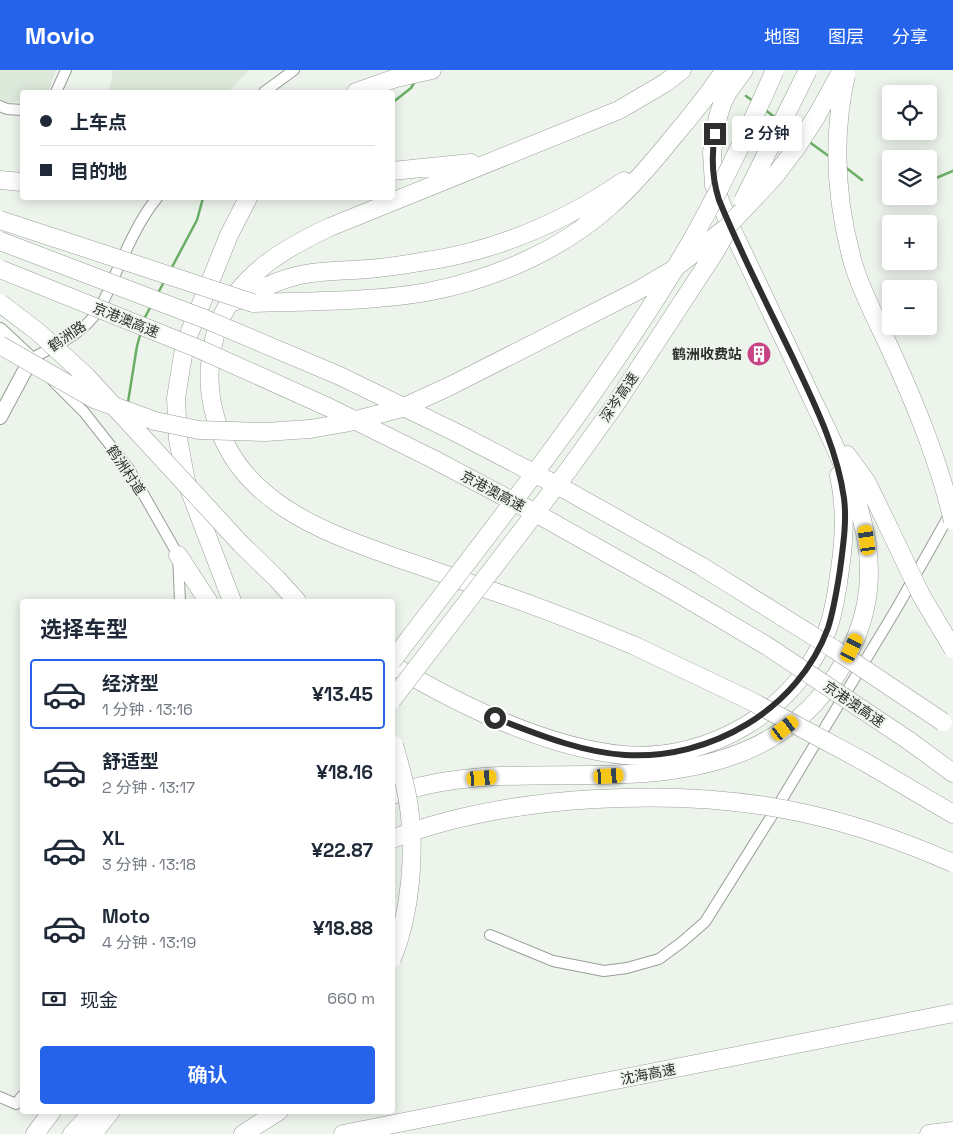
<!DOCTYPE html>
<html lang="zh">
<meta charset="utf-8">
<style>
body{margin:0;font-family:"Space Grotesk","Noto Sans SC",sans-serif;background:#f6f6f7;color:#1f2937;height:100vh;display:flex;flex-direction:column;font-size:19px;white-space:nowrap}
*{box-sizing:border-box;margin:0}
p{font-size:16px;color:#747a83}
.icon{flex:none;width:28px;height:28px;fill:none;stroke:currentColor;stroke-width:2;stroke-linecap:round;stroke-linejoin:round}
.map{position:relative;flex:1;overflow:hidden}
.drawer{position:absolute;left:20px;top:529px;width:375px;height:515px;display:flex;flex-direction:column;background:#fff;border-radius:5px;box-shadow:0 2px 12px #0003}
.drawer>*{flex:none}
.top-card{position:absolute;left:20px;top:20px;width:375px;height:110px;border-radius:5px;box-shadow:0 2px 12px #0003;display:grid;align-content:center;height:110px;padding:0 20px;background:#fff}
.fabs{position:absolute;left:882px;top:15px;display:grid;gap:10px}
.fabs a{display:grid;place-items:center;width:55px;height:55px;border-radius:5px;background:#fff;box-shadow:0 2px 12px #0003;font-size:25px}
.end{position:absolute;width:22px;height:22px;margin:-11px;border:6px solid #2c2f2c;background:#fff;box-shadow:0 0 0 2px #fff}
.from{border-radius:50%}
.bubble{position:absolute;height:35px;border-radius:5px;background:#fff;box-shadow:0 2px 12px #0003;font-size:16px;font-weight:600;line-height:35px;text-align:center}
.car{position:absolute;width:15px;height:30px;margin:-15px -8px;border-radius:6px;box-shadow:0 0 4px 1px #0007;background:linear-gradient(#f5c518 24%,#345 0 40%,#f5c518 0 76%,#345 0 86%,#f5c518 0)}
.top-card b{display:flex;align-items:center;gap:18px;height:48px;font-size:19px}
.top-card b+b{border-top:1px solid #e0e1e3}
.top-card i{width:12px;height:12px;background:#1f2937}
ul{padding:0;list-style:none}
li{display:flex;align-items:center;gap:15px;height:70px;margin:0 10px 8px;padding:0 10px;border:2px solid transparent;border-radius:5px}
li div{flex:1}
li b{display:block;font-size:19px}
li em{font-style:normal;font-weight:600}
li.active{border-color:#2563eb}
li>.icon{width:45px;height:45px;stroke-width:1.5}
h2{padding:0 20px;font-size:22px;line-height:60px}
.pay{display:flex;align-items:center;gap:12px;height:55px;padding:0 20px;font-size:19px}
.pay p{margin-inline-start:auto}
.button{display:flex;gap:10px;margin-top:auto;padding:10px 20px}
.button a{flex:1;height:58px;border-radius:5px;background:#2563eb;color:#fff;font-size:20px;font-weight:600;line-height:58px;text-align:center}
header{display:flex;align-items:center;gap:30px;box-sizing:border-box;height:70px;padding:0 25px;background:#2563eb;color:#fff}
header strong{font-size:24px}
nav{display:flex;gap:28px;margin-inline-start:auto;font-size:18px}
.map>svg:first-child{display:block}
.built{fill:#dde9db}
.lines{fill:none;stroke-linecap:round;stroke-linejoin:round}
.stream{stroke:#6aae65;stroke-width:2.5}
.street-casing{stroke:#989f97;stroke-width:12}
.secondary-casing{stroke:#989f97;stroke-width:16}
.highway-casing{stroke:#989f97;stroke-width:19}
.street{stroke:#fff;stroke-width:10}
.secondary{stroke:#fff;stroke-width:14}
.highway{stroke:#fff;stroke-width:18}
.highway-bridge-casing{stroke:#989f97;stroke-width:19;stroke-linecap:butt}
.highway-bridge{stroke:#fff;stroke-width:18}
.route{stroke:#2c2f2c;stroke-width:6}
.labels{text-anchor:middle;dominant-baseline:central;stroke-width:4;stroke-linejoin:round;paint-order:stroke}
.street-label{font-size:14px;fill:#2c2f2c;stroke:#edf4ec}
.poi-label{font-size:14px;font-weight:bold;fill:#2c2f2c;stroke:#edf4ec;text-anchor:end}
</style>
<header>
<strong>Movio</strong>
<nav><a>地图</a><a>图层</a><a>分享</a></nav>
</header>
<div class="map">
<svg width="953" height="1064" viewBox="0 0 953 1064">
<rect width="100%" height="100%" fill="#edf4ec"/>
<path class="built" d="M0 0H56L48 22H22V30L7 34 0 32Z
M113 0H249L228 22H109Z"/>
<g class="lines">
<path class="stream" d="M746 26 753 31
M392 33 411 18 414 13
M764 39 777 49
M788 56 798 63
M808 71 830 87
M845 97 862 110
M929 111 953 101
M171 199 197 150 203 128
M157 225 165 210
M144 249 151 236
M128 332 137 276 141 262"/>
<defs>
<path id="street" d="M56 22 66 0
M264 22 294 0
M0 36 7 39 22 40
M36 294 31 289C52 277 79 266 94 246 104 234 109 219 115 205 126 180 140 148 157 128
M53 311 84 342 129 399 178 485 180 531
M490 865 553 891 604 901 627 898 659 889 682 872 705 852 776 739 898 536 951 442
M0 1027 16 1034 22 1026"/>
<path id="secondary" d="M0 260 31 289 0 347"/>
<path id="highway" d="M356 22 396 8 432 0
M392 101 471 93
M0 110 22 112
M236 231C255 221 275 211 296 206 319 200 344 201 368 199 385 198 403 195 420 192 494 182 562 153 624 111
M253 233C311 231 370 232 427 222 494 209 560 181 610 136 634 115 654 91 674 66 692 45 709 23 725 0
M847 385 866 411 888 456
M241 474 277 509 297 531
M178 485 208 531
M232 531 186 411 178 369 176 328 183 285 189 264 229 165 248 128
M635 576C585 555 535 535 483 518 453 507 424 497 394 487 320 461 237 430 215 346 210 328 208 306 211 286 213 274 215 261 220 250 242 203 285 178 330 157L619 40 665 13 682 0
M392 595C458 634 547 678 624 685 709 692 799 640 828 558 835 539 837 519 840 499 845 466 846 437 839 405
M908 670 953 703
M863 691 953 744
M392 725C481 692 586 714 678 699 740 690 794 665 831 613 906 505 855 419 806 316 780 260 753 204 727 149L714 115 712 82 718 47 722 34 728 22 744 0
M35 1064 52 1041
M72 1064 94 1041
M93 1064 111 1041
M243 1064 279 1041
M343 1064 953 943
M929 1064 953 1061"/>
</defs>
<use href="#street" class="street-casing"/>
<use href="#secondary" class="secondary-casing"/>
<use href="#highway" class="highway-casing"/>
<use href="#street" class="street"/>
<use href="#secondary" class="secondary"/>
<use href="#highway" class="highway"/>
<defs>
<path id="highway-bridge" d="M846 5C832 67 836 132 853 193 862 224 879 254 892 283 917 338 939 392 953 451
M743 131 808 0
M0 150 253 233
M0 171 205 249 340 306 459 364 566 420 701 496 834 579 943 652
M0 199 199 279 328 337 433 389 539 445 674 521 767 576 908 670
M0 233 38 262 87 307 241 474
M0 275 94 329 155 351 199 360 265 362 310 359 345 353 402 338 450 316 637 221 671 201 726 158 774 107 796 78 816 47 842 0
M888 456 921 525 953 579
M635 576 751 631 863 691
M392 591C495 455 604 320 690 173 722 117 749 59 775 0
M392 630 569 399 615 335 715 182 727 161
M392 769C509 724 681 716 803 743 854 754 905 772 953 793
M392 889C411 843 416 780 408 731 405 712 399 693 394 675"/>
</defs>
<use href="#highway-bridge" class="highway-bridge-casing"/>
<use href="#highway-bridge" class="highway-bridge"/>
</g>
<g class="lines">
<path class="route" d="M495 648C537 664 580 682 625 685 710 690 798 640 828 558 834 539 837 519 840 500 843 476 847 452 844 428 837 378 814 333 793 288 768 236 741 184 719 130 712 108 711 87 715 64"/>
</g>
<defs>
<symbol id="building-disc" viewBox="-11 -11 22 22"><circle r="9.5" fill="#c74386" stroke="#edf4ec"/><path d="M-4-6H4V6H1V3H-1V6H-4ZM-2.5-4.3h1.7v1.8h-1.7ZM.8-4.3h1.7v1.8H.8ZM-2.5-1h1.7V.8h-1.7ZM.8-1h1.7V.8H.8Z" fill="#fff"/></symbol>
</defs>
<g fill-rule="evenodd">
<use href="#building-disc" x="745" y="270" width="28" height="28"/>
</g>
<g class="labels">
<g class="street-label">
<text transform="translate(126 250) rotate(22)">京港澳高速</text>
<text transform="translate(67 266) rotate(-34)">鹤洲路</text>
<text transform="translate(619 327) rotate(-56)">深岑高速</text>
<text transform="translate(126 400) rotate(56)">鹤洲村道</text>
<text transform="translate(493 421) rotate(28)">京港澳高速</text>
<text transform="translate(854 634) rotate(34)">京港澳高速</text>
<text transform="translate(648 1004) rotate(-11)">沈海高速</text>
</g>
<g class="poi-label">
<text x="742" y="284">鹤洲收费站</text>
</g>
</g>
</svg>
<div class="fabs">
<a><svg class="icon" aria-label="locate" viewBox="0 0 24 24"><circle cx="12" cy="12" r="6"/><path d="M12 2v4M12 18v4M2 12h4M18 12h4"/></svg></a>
<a><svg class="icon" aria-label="layers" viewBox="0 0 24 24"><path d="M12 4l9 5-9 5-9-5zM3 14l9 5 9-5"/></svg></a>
<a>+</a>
<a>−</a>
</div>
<i class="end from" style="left:495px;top:648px"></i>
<i class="end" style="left:715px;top:64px"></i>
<div class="bubble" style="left:732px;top:46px;width:70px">2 分钟</div>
<i class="car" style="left:867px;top:470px;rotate:352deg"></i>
<i class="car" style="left:852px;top:578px;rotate:26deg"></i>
<i class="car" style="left:785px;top:658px;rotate:52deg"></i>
<i class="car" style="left:609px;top:706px;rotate:87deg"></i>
<i class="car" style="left:482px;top:708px;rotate:86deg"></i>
<div class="top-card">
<b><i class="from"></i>上车点</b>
<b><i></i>目的地</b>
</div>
<section class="drawer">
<h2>选择车型</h2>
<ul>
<li class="active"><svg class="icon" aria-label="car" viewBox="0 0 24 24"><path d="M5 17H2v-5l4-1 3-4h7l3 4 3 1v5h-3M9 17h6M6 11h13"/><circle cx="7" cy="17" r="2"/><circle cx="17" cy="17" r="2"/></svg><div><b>经济型</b><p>1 分钟 · 13:16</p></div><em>¥13.45</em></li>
<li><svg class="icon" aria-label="car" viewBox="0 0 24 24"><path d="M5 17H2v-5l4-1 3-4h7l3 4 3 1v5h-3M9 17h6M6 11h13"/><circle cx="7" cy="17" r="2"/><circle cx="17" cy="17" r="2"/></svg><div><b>舒适型</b><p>2 分钟 · 13:17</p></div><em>¥18.16</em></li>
<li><svg class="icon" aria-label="car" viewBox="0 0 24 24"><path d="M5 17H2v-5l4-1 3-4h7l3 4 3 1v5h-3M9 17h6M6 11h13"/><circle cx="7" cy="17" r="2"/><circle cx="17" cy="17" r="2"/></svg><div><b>XL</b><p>3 分钟 · 13:18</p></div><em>¥22.87</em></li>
<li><svg class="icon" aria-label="car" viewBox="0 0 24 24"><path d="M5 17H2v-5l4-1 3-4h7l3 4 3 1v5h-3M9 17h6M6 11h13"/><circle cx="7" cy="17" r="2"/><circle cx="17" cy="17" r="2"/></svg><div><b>Moto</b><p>4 分钟 · 13:19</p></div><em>¥18.88</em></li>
</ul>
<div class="pay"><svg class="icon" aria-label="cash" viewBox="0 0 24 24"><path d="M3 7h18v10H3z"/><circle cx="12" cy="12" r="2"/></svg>现金<p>660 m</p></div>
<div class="button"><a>确认</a></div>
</section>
</div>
